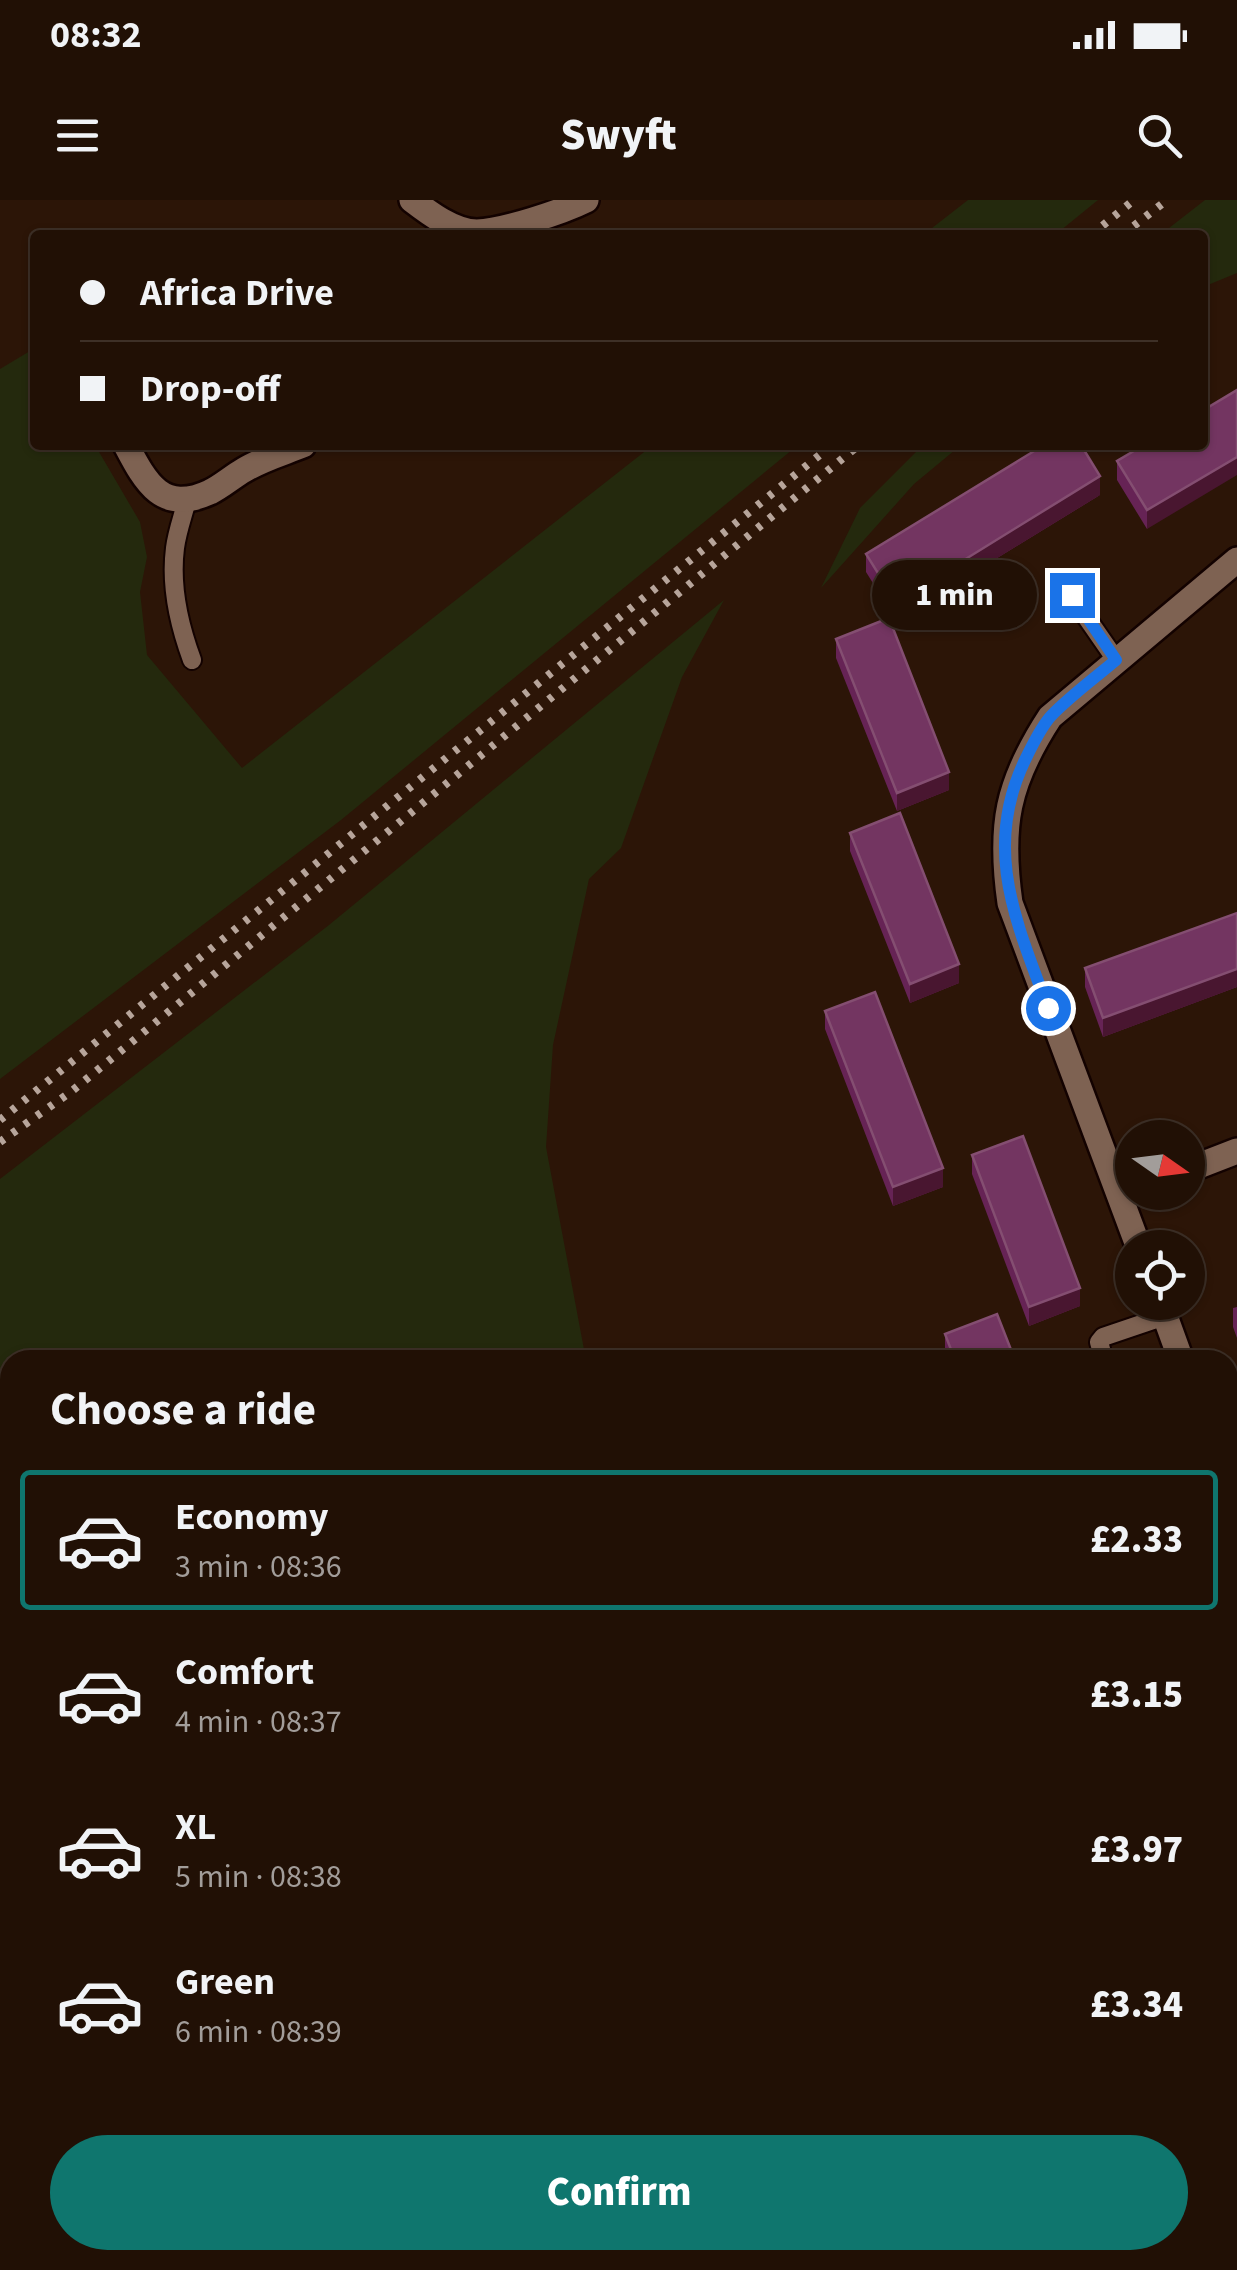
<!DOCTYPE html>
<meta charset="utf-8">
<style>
body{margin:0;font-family:"Source Sans 3",sans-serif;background:#2d1e13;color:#f1f3f6;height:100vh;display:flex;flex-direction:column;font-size:38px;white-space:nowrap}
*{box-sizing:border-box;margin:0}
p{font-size:32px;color:#a29d9a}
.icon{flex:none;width:55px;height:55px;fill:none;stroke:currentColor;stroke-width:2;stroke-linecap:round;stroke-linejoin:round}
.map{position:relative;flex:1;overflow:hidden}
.panel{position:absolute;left:0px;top:1150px;width:1238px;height:920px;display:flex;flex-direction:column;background:#211005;border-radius:30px 30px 0 0;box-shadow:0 2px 8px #0004,0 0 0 2px #3e3027}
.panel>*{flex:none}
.hud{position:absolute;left:30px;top:30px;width:1178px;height:220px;border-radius:10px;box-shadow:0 2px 8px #0004,0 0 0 2px #3e3027;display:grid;align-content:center;height:220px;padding:0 50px;background:#211005}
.needle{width:65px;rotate:104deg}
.buttons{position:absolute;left:1115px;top:920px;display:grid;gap:20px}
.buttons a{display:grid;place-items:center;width:90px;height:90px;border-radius:50%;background:#211005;box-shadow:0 2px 8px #0004,0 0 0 2px #3e3027;font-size:50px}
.end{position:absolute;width:45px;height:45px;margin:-22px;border:12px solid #1a73e8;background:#fff;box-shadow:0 0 0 5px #fff}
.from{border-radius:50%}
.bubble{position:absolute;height:70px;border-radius:35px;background:#211005;box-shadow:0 2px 8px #0004,0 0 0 2px #3e3027;font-size:32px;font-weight:800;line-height:70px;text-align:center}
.hud b{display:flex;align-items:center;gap:35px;height:95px;font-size:38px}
.hud b+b{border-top:2px solid #3e3027}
.hud i{width:25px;height:25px;background:#f1f3f6}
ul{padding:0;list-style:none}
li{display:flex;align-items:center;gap:30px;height:140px;margin:0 20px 15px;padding:0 30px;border:5px solid transparent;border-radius:10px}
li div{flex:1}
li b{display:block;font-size:38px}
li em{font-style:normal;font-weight:800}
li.selected{border-color:#0f766e}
li>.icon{width:90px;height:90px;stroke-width:1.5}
h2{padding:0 50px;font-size:45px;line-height:120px}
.button{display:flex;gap:20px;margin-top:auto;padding:20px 50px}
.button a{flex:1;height:115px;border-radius:60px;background:#0f766e;color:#fff;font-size:40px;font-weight:800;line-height:115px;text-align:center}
.status{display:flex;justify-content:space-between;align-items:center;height:70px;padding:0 50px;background:#211005;direction:ltr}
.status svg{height:28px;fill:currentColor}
header{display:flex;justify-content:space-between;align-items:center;height:130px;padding:0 50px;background:#211005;font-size:45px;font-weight:800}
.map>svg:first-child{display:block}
.green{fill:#24290d}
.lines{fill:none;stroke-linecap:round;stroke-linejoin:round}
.service-casing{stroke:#130200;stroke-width:22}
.minor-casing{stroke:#130200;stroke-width:30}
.path{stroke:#675346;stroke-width:6;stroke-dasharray:5 8;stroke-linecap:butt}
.service{stroke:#7e6252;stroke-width:18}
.minor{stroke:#7e6252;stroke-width:25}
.rail{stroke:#b7a59b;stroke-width:8;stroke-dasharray:5 10;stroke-linecap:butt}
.wall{fill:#662355}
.shaded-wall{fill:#491630}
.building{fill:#733561;stroke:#844e71;stroke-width:2.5}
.route{stroke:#1a73e8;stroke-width:12}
</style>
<div class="status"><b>08:32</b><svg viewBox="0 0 49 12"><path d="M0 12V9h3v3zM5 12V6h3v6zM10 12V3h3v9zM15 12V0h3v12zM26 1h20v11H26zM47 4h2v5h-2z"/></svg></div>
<header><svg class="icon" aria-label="menu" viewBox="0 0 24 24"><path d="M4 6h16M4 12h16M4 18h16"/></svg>Swyft<svg class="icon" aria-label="search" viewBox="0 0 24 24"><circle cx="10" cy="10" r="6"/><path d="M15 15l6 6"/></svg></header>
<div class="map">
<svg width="1237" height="2070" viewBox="0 0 1237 2070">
<rect width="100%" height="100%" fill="#2c1507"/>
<path class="green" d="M968 0H1098L1055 35H923Z
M1205 0H1237V73L1203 87 1202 35H1160Z
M35 148V245H95L140 322 147 357 140 392 147 455 242 568 653 245H798L341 620 0 879V169Z
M923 245H961L914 284 821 388 860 308Z
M724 400 682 477 621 648 589 679 553 845 546 947 586 1160H10V1631L8 1621 0 1612V979L329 725Z
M10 1721V2060H840L844 2070H0V1723Z"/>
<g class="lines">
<defs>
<path id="service" d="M187 300C183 316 177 332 175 348 170 387 179 425 192 460
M1071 395 1116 460
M1104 1160 1099 1142 1103 1137 1165 1116"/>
<path id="minor" d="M412 0C429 13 454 32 477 32 503 31 562 12 586 0
M126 245C146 283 162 314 210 292 222 286 232 277 244 270 262 259 283 253 303 245
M1188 970 1237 951
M1139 1048 1010 703C999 626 1007 583 1050 517L1237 360
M1160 1102 1181 1160
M1228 1282 1237 1307
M1228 2050 1237 2046
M1152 2060 1158 2070
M1196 2070 1211 2060"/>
</defs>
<use href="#service" class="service-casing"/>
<use href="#minor" class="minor-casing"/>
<path class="path" d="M0 1651 10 1659
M1228 1758 1237 1755"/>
<use href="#service" class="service"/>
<use href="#minor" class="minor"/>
<path class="rail" d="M1091 35 1134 0
M1122 35 1167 0
M0 920 832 245
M0 942 72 891 859 245
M905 2060 908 2070
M962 2060 966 2070
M994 2060 997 2070"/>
</g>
<path class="wall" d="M1237 190 1147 329 1117 280V261Z
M1100 295 896 420 866 372V354Z
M836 439 949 590 897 611 836 458Z
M850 633 959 783 910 803 850 651Z
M1237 713V787L1103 837 1085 787V768Z
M825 811 943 987 893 1006 825 829Z
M972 955 1080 1106 1029 1126 972 974Z
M1237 1107V1138L1233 1127V1108Z
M945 1134 1015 1160H948L945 1152Z
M1237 1568V1614L1228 1589V1571Z"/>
<path class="shaded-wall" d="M1237 257V275L1147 329V310Z
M1100 276V295L896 420V402Z
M949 572V590L897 611V593Z
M959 764V783L910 803V784Z
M1237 769V787L1103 837V818Z
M943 968V987L893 1006V987Z
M1080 1088V1106L1029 1126V1107Z
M1237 1644V1656L1228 1660V1648Z"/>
<path class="building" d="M1237 190V257L1147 310 1117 261 1144 245H1202V211Z
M1044 245H1081L1100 276 896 402 866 354Z
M889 418 949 572 897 593 836 439Z
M900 613 959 764 910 784 850 633Z
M1237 713V769L1103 818 1085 768Z
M875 792 943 968 893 987 825 811Z
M1023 936 1080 1088 1029 1107 972 955Z
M997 1114 1015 1160H955L945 1134Z
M1237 1568V1601L1228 1576V1571Z
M1228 1609 1237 1632V1644L1228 1648Z"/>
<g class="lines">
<path class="route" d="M1048 808C1016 721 981 647 1027 556 1034 542 1041 527 1051 516 1070 496 1095 478 1116 460L1072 395"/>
</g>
</svg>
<div class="buttons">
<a><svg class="needle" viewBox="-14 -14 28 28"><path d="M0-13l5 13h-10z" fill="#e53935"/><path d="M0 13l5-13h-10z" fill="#a29d9a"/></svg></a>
<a><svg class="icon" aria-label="locate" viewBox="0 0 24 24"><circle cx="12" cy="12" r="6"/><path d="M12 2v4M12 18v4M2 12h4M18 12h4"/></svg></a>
</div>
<i class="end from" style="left:1048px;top:808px"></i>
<i class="end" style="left:1072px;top:395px"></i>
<div class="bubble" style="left:872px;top:360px;width:165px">1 min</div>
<div class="hud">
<b><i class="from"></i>Africa Drive</b>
<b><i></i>Drop-off</b>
</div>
<section class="panel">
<h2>Choose a ride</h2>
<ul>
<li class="selected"><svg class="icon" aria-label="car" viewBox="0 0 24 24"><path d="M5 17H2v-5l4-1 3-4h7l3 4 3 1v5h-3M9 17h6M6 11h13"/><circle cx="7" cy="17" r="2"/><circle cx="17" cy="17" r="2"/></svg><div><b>Economy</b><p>3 min · 08:36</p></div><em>£2.33</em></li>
<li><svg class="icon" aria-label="car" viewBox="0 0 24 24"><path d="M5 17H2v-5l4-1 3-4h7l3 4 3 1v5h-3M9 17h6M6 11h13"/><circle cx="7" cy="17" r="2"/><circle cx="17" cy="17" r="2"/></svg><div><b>Comfort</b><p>4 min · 08:37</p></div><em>£3.15</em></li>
<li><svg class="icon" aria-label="car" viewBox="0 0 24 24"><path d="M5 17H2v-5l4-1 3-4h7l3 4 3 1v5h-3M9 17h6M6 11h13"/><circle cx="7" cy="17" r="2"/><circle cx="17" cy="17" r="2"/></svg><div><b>XL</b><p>5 min · 08:38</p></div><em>£3.97</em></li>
<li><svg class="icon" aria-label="car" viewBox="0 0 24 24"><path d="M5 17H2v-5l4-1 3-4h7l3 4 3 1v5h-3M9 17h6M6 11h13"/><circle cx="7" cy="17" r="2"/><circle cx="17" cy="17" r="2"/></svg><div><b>Green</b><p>6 min · 08:39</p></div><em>£3.34</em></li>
</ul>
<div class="button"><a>Confirm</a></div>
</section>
</div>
